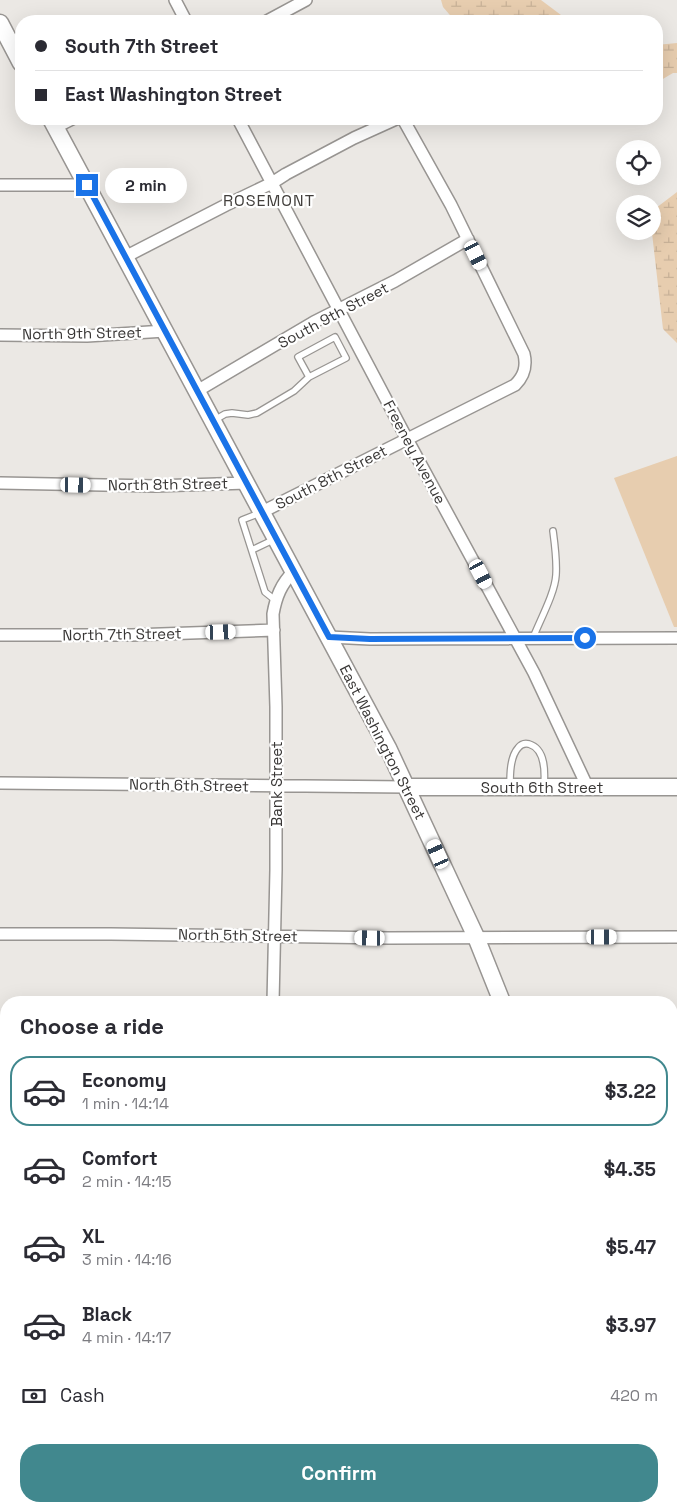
<!DOCTYPE html>
<meta charset="utf-8">
<style>
body{margin:0;font-family:"Space Grotesk",sans-serif;background:#f7f7f7;color:#2b2b33;height:100vh;display:flex;flex-direction:column;font-size:19px;white-space:nowrap}
*{box-sizing:border-box;margin:0}
p{font-size:16px;color:#7c7c81}
.icon{flex:none;width:28px;height:28px;fill:none;stroke:currentColor;stroke-width:2;stroke-linecap:round;stroke-linejoin:round}
.map{position:relative;flex:1;overflow:hidden}
.drawer{position:absolute;left:0px;top:996px;width:678px;height:516px;display:flex;flex-direction:column;background:#fff;border-radius:20px 20px 0 0;box-shadow:0 5px 20px #0002}
.drawer>*{flex:none}
.top-card{position:absolute;left:15px;top:15px;width:648px;height:110px;border-radius:20px;box-shadow:0 5px 20px #0002;display:grid;align-content:center;height:110px;padding:0 20px;background:#fff}
.controls{position:absolute;left:616px;top:140px;display:grid;gap:10px}
.controls a{display:grid;place-items:center;width:45px;height:45px;border-radius:50%;background:#fff;box-shadow:0 5px 20px #0002;font-size:25px}
.end{position:absolute;width:22px;height:22px;margin:-11px;border:6px solid #1a73e8;background:#fff;box-shadow:0 0 0 2px #fff}
.from{border-radius:50%}
.bubble{position:absolute;height:35px;border-radius:18px;background:#fff;box-shadow:0 5px 20px #0002;font-size:16px;font-weight:800;line-height:35px;text-align:center}
.car{position:absolute;width:15px;height:30px;margin:-15px -8px;border-radius:6px;box-shadow:0 0 4px 1px #0007;background:linear-gradient(#fff 24%,#345 0 40%,#fff 0 76%,#345 0 86%,#fff 0)}
.top-card b{display:flex;align-items:center;gap:18px;height:48px;font-size:19px}
.top-card b+b{border-top:1px solid #e1e1e2}
.top-card i{width:12px;height:12px;background:#2b2b33}
ul{padding:0;list-style:none}
li{display:flex;align-items:center;gap:15px;height:70px;margin:0 10px 8px;padding:0 10px;border:2px solid transparent;border-radius:20px}
li div{flex:1}
li b{display:block;font-size:19px}
li em{font-style:normal;font-weight:800}
li.current{border-color:#41888e}
li>.icon{width:45px;height:45px;stroke-width:1.5}
h2{padding:0 20px;font-size:22px;line-height:60px}
.pay{display:flex;align-items:center;gap:12px;height:55px;padding:0 20px;font-size:19px}
.pay p{margin-inline-start:auto}
.cta{display:flex;gap:10px;margin-top:auto;padding:10px 20px}
.cta a{flex:1;height:58px;border-radius:20px;background:#41888e;color:#fff;font-size:20px;font-weight:800;line-height:58px;text-align:center}
.map>svg:first-child{display:block}
.wetland{fill:url(#wetland-marsh)}
.park{fill:#e7cdaf}
.lines{fill:none;stroke-linecap:round;stroke-linejoin:round}
.lane-casing{stroke:#989592;stroke-width:8}
.street-casing{stroke:#989592;stroke-width:14}
.secondary-casing{stroke:#989592;stroke-width:19}
.lane{stroke:#fff;stroke-width:5.5}
.street{stroke:#fff;stroke-width:11}
.secondary{stroke:#fff;stroke-width:16}
.route{stroke:#1a73e8;stroke-width:6}
.labels{text-anchor:middle;dominant-baseline:central;stroke-width:4.5;stroke-linejoin:round;paint-order:stroke}
.street-label{font-size:15px;fill:#383635;stroke:#fff}
.neighbourhood-label{font-size:16px;letter-spacing:1px;fill:#423f3c;stroke:#fff}
</style>
<div class="map">
<svg width="677" height="1512" viewBox="0 0 677 1512">
<defs>
<pattern id="wetland-marsh" width="20" height="14" patternUnits="userSpaceOnUse" patternTransform="scale(1.25)"><rect width="20" height="14" fill="#e7cdaf"/><path d="M1 5h8M5 5V1M11 12h8M15 12V8" fill="none" stroke="#c7b197"/></pattern>
</defs>
<rect width="100%" height="100%" fill="#ebe8e4"/>
<path class="wetland" d="M441 0H541L569 21H455L443 7Z
M677 43V73H673L656 83V45Z
M677 192V343L663 329 652 233 656 208Z"/>
<path class="park" d="M677 456V627H674L614 478Z"/>
<g class="lines">
<defs>
<path id="lane" d="M213 421 225 414 232 413 248 415 257 413 294 391 309 377 346 358 335 337 298 357 309 377
M260 513 242 520 265 592 275 600
M252 550 275 539
M533 638C540 620 555 593 556 575 557 560 555 546 553 531
M510 786C510 775 510 757 518 748 521 744 525 743 529 744 546 749 545 773 544 786"/>
<path id="street" d="M175 0 186 21
M267 21 306 0
M238 119 407 439 534 673 588 788
M56 127 72 119
M0 185H87
M125 257 226 205 272 183 286 174 354 138 396 119
M0 335 87 336 165 331
M197 391 314 322 395 281 468 239
M0 483 155 486 247 483
M262 512 515 385C524 376 527 367 524 354L451 205 403 119
M0 635H132L274 630
M329 637 370 639 677 638
M0 783 407 787
M0 934H111L389 938 677 937
M273 1002 276 870V707L273 614C276 597 281 584 294 571
M0 1084H6
M671 1087H677
M671 1234H677
M0 1256H6
M671 1436 677 1435
M0 1438H6
M275 1512V1506"/>
<path id="secondary" d="M0 23 21 63
M51 119 388 748 476 937 502 1002
M407 787H677
M615 1506 617 1512"/>
</defs>
<use href="#lane" class="lane-casing"/>
<use href="#street" class="street-casing"/>
<use href="#secondary" class="secondary-casing"/>
<use href="#lane" class="lane"/>
<use href="#street" class="street"/>
<use href="#secondary" class="secondary"/>
</g>
<g class="lines">
<path class="route" d="M87 185 329 637 370 639 585 638"/>
</g>
<g class="labels">
<g class="street-label">
<text transform="translate(333 315) rotate(-28)">South 9th Street</text>
<text transform="translate(82 333) rotate(-1)">North 9th Street</text>
<text transform="translate(415 452) rotate(62)">Freeney Avenue</text>
<text transform="translate(331 477) rotate(-27)">South 8th Street</text>
<text transform="translate(168 484) rotate(-1)">North 8th Street</text>
<text transform="translate(122 634) rotate(-1)">North 7th Street</text>
<text transform="translate(383 742) rotate(63)">East Washington Street</text>
<text transform="translate(276 784) rotate(-90)">Bank Street</text>
<text transform="translate(189 785) rotate(1)">North 6th Street</text>
<text x="542" y="787">South 6th Street</text>
<text transform="translate(238 935) rotate(1)">North 5th Street</text>
</g>
<g class="neighbourhood-label">
<text x="269" y="200">ROSEMONT</text>
</g>
</g>
</svg>
<div class="controls">
<a><svg class="icon" aria-label="locate" viewBox="0 0 24 24"><circle cx="12" cy="12" r="6"/><path d="M12 2v4M12 18v4M2 12h4M18 12h4"/></svg></a>
<a><svg class="icon" aria-label="layers" viewBox="0 0 24 24"><path d="M12 4l9 5-9 5-9-5zM3 14l9 5 9-5"/></svg></a>
</div>
<i class="end from" style="left:585px;top:638px"></i>
<i class="end" style="left:87px;top:185px"></i>
<div class="bubble" style="left:105px;top:168px;width:82px">2 min</div>
<i class="car" style="left:476px;top:255px;rotate:154deg"></i>
<i class="car" style="left:76px;top:485px;rotate:91deg"></i>
<i class="car" style="left:481px;top:574px;rotate:152deg"></i>
<i class="car" style="left:221px;top:632px;rotate:88deg"></i>
<i class="car" style="left:438px;top:854px;rotate:336deg"></i>
<i class="car" style="left:602px;top:937px;rotate:90deg"></i>
<i class="car" style="left:370px;top:938px;rotate:271deg"></i>
<div class="top-card">
<b><i class="from"></i>South 7th Street</b>
<b><i></i>East Washington Street</b>
</div>
<section class="drawer">
<h2>Choose a ride</h2>
<ul>
<li class="current"><svg class="icon" aria-label="car" viewBox="0 0 24 24"><path d="M5 17H2v-5l4-1 3-4h7l3 4 3 1v5h-3M9 17h6M6 11h13"/><circle cx="7" cy="17" r="2"/><circle cx="17" cy="17" r="2"/></svg><div><b>Economy</b><p>1 min · 14:14</p></div><em>$3.22</em></li>
<li><svg class="icon" aria-label="car" viewBox="0 0 24 24"><path d="M5 17H2v-5l4-1 3-4h7l3 4 3 1v5h-3M9 17h6M6 11h13"/><circle cx="7" cy="17" r="2"/><circle cx="17" cy="17" r="2"/></svg><div><b>Comfort</b><p>2 min · 14:15</p></div><em>$4.35</em></li>
<li><svg class="icon" aria-label="car" viewBox="0 0 24 24"><path d="M5 17H2v-5l4-1 3-4h7l3 4 3 1v5h-3M9 17h6M6 11h13"/><circle cx="7" cy="17" r="2"/><circle cx="17" cy="17" r="2"/></svg><div><b>XL</b><p>3 min · 14:16</p></div><em>$5.47</em></li>
<li><svg class="icon" aria-label="car" viewBox="0 0 24 24"><path d="M5 17H2v-5l4-1 3-4h7l3 4 3 1v5h-3M9 17h6M6 11h13"/><circle cx="7" cy="17" r="2"/><circle cx="17" cy="17" r="2"/></svg><div><b>Black</b><p>4 min · 14:17</p></div><em>$3.97</em></li>
</ul>
<div class="pay"><svg class="icon" aria-label="cash" viewBox="0 0 24 24"><path d="M3 7h18v10H3z"/><circle cx="12" cy="12" r="2"/></svg>Cash<p>420 m</p></div>
<div class="cta"><a>Confirm</a></div>
</section>
</div>
